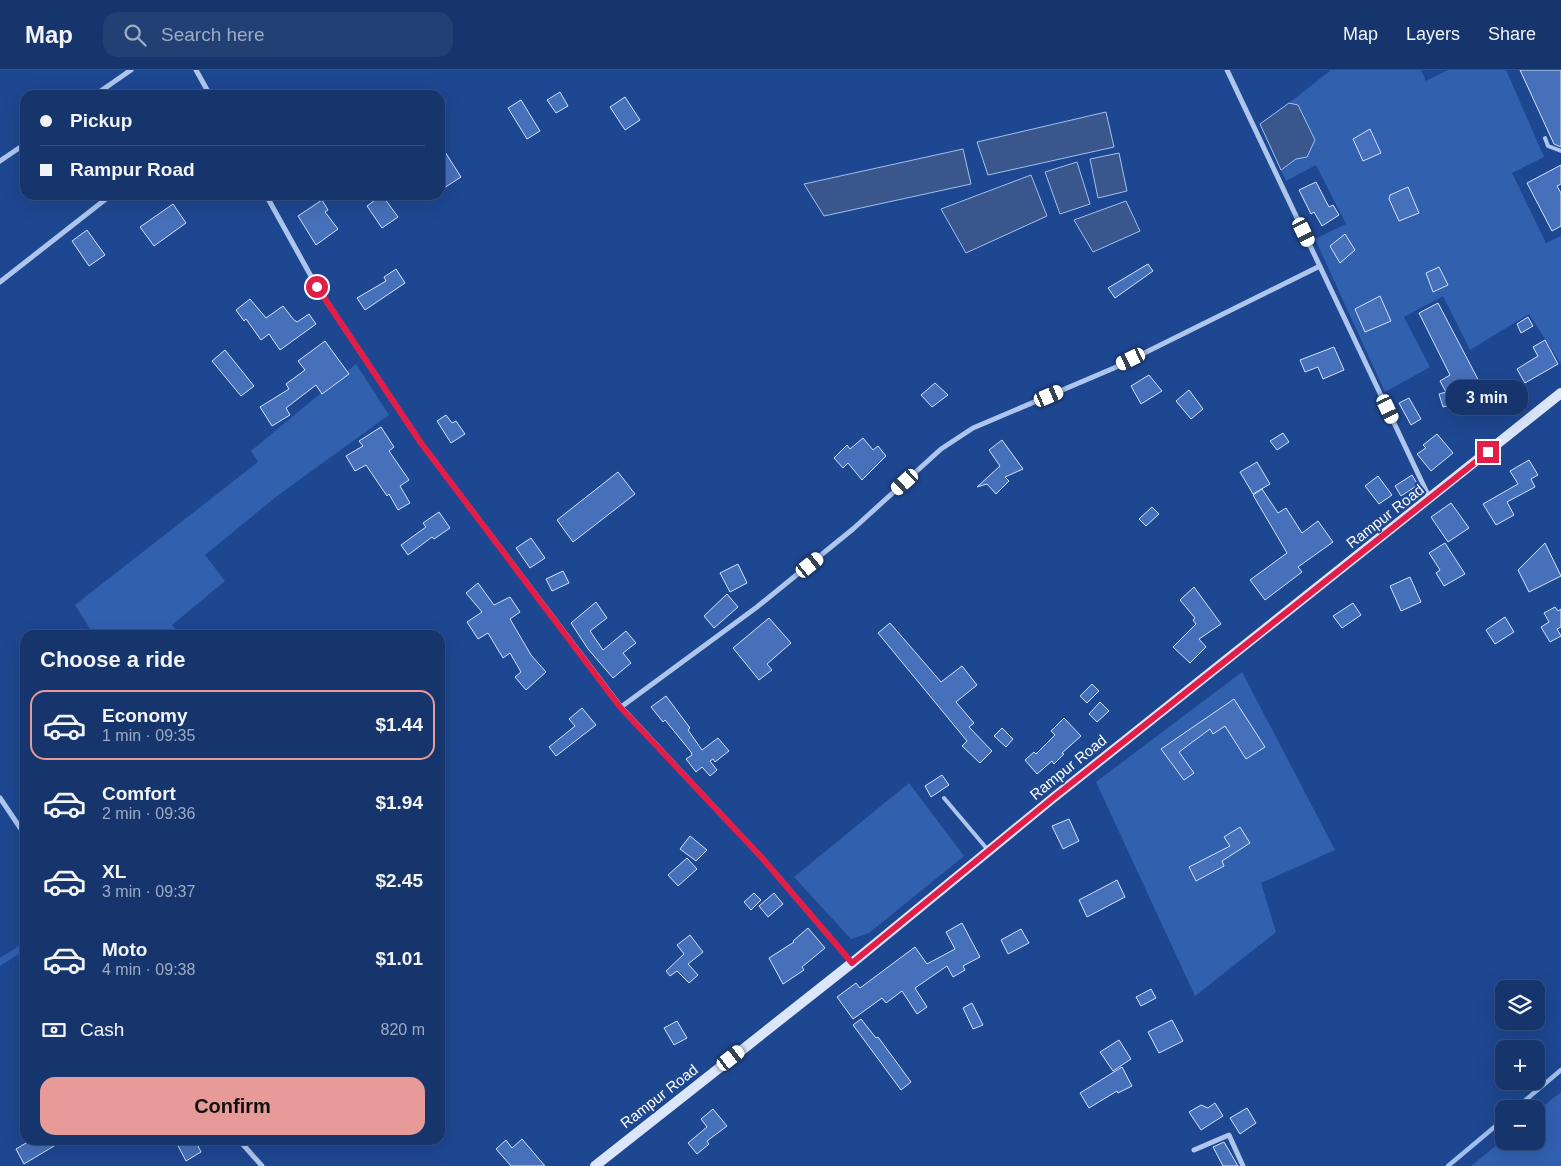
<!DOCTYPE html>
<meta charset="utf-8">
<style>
body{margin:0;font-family:Arial,sans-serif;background:#234075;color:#f1f3f6;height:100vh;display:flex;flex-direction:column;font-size:19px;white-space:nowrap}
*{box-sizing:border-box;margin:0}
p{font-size:16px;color:#9eabc2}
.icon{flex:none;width:28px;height:28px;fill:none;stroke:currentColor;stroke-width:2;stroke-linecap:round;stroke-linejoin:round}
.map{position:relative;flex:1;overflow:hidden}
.details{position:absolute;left:20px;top:560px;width:425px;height:515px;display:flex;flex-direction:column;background:#16356d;border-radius:15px;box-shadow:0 5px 20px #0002,0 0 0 1px #355080}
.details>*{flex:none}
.banner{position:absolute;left:20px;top:20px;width:425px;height:110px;border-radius:15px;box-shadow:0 5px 20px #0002,0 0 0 1px #355080;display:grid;align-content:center;height:110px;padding:0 20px;background:#16356d}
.fabs{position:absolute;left:1495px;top:910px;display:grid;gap:10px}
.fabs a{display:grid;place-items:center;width:50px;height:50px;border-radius:10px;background:#16356d;box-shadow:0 5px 20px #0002,0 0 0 1px #355080;font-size:25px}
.end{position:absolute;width:22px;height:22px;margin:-11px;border:6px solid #e11d48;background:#fff;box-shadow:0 0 0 2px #fff}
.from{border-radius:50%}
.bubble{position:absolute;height:35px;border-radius:15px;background:#16356d;box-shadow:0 5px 20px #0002,0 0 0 1px #355080;font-size:16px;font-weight:700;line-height:35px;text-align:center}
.car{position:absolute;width:15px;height:30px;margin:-15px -8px;border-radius:6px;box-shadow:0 0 4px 1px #0007;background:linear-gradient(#fff 24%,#345 0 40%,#fff 0 76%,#345 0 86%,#fff 0)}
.banner b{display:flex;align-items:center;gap:18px;height:48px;font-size:19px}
.banner b+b{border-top:1px solid #355080}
.banner i{width:12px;height:12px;background:#f1f3f6}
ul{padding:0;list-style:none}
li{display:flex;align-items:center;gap:15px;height:70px;margin:0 10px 8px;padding:0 10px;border:2px solid transparent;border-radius:15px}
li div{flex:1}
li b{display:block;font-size:19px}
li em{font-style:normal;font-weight:700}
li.active{border-color:#e69b98}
li>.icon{width:45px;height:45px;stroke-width:1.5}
h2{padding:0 20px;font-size:22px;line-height:60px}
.pay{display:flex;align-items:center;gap:12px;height:55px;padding:0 20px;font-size:19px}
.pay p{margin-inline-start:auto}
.primary-button{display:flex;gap:10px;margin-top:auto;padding:10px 20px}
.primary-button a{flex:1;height:58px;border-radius:15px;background:#e69b98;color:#111;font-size:20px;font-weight:700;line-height:58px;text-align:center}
header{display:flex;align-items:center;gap:30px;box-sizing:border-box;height:70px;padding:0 25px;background:#16356d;border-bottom:1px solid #355080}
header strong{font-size:24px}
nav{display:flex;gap:28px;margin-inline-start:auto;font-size:18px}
.search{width:350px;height:45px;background:#234075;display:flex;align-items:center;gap:12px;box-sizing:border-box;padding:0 18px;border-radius:15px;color:#9eabc2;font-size:19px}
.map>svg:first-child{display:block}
.green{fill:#3160af}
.water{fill:#39578d;stroke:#a2c0ef}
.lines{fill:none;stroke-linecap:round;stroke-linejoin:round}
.stream{stroke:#a2c0ef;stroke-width:4.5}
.building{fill:#4670b9;stroke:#d4e2fa}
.lane{stroke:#aec6ee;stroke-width:4}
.street{stroke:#aec6ee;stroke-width:5}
.secondary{stroke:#dbe6fa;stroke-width:10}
.route{stroke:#e11d48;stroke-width:6}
.labels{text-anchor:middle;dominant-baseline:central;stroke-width:4;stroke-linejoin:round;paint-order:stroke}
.street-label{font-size:15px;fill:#fff;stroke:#1e4791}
</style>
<header>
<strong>Map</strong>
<div class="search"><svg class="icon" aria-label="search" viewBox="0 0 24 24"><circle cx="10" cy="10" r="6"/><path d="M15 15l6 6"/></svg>Search here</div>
<nav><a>Map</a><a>Layers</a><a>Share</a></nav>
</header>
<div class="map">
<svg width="1561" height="1096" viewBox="0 0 1561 1096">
<rect width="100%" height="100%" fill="#1e4791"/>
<path class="green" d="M1331 0H1421L1426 11 1448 0H1506L1544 87 1512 103 1546 173 1561 166V294L1529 244 1470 280 1443 226 1404 247 1430 297 1385 322 1315 169 1346 154 1316 95 1286 111 1281 100 1296 89 1307 87 1298 35 1289 33Z
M356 294 389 345 277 426 205 485 225 511 172 555 180 565H94L75 535 258 392 251 381Z
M1242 602 1335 780 1261 813 1276 862 1195 926 1096 712Z
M909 713 964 786 869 863 851 869 794 807Z
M25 872V880L0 896V888Z
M1561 1022V1096H1471L1504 1069V1071H1536V1042Z"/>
<path class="water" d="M1289 33 1298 35 1315 70 1307 87 1296 89 1281 100 1260 54Z
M1106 42 1114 77 988 105 977 72Z
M963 79 971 114 824 146 804 114Z
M1119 83 1127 121 1098 128 1090 89Z
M1077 92 1090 134 1060 144 1045 102Z
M1031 105 1047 146 966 183 941 139Z
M1126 131 1140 161 1093 182 1074 150Z"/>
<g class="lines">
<path class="stream" d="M1515 1039 1561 1000
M1448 1096 1504 1049"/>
</g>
<path class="building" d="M1520 0H1561V77L1554 74Z
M560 22 568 36 556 43 547 30Z
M625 27 640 50 625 60 610 37Z
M521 30 540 61 527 69 508 38Z
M1370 59 1381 83 1363 91 1353 69Z
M440 74 461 107 444 118 440 112Z
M1561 95V114L1557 116 1561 123V156L1552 161 1527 113Z
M1316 112 1329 137 1333 135 1339 145 1322 156 1314 142 1311 144 1299 120Z
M1408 117 1419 143 1399 151 1389 129 1390 125Z
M382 125 398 147 382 158 367 136Z
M322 130 328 140 325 142 338 159 316 175 298 146Z
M173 134 186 153 154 176 140 157Z
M87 160 105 185 89 196 72 171Z
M1345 164 1355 180 1340 193 1330 176Z
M1148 194 1153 201 1115 228 1108 218Z
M1439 197 1448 215 1433 222 1426 203Z
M396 199 405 213 365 240 357 228 386 211 384 207Z
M1380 226 1391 251 1365 262 1355 239Z
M250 229 266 248 283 236 294 250 297 252 309 244 316 254 280 280 269 264 261 270 246 249 244 251 236 240Z
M1438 233 1482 317 1454 331 1455 334 1443 337 1439 324 1446 322 1440 311 1450 305 1419 243Z
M1528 247 1533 256 1521 263 1517 254Z
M1545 270 1558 294 1525 313 1517 299 1538 286 1533 277Z
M325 271 349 304 322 324 316 315 286 338 290 345 272 356 260 337 289 319 286 314 305 300 298 291Z
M1334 277 1344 300 1323 309 1318 297 1305 302 1300 290Z
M225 280 254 316 241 326 212 291Z
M1149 305 1162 321 1141 334 1131 316Z
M1499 311 1505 321 1492 328 1487 318Z
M935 313 948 325 932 337 921 325Z
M1189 320 1203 339 1191 349 1176 331Z
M1409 328 1421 349 1411 355 1399 333Z
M446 345 452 353 456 351 465 364 451 373 437 351Z
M381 357 394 377 389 381 409 410 400 416 410 433 398 440 389 424 387 426 366 395 355 401 346 386 363 376 359 371Z
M1283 363 1289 372 1277 380 1270 371Z
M1437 364 1453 383 1431 401 1417 384 1426 378 1423 375Z
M863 368 873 380 878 376 886 386 862 410 848 393 843 398 834 388 847 375 850 379Z
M1002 370 1023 399 1005 407 1009 411 996 424 987 414 977 417 1000 396 989 380Z
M1529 390 1538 405 1531 409 1535 417 1507 432 1514 445 1496 455 1483 434 1518 414 1510 401Z
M1257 392 1270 414 1253 424 1240 402Z
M618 402 635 424 573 472 557 450Z
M1412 405 1418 415 1401 426 1395 416Z
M1378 406 1392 425 1379 434 1365 416Z
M1262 419 1278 443 1286 438 1302 463 1318 451 1333 472 1298 497 1302 502 1265 530 1250 510 1287 483 1253 425Z
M1451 433 1469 458 1448 472 1431 447Z
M1152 437 1159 444 1146 456 1139 449Z
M439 442 450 458 434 469 432 467 408 485 401 475 426 457 423 453Z
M531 468 545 488 530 498 516 478Z
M1445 473 1465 504 1444 516 1436 503 1440 500 1429 483Z
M1545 473 1561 506 1529 522 1518 500Z
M738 494 747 513 730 522 720 503Z
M563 501 569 513 552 521 546 509Z
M1410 507 1421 532 1401 541 1390 516Z
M478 513 494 535 510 527 520 542 510 549 531 585 546 602 526 620 515 607 521 602 510 583 503 588 488 563 478 569 467 552 482 542 466 523Z
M1194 517 1221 554 1199 569 1206 577 1190 593 1173 577 1196 554 1193 550 1195 548 1180 530Z
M727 524 738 537 714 558 704 546Z
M596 532 607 548 590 561 603 580 626 561 636 573 623 583 631 593 613 608 588 579 571 553Z
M1353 533 1361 545 1342 558 1333 546Z
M1555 537 1558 541 1561 539V557L1557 559 1561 566 1550 572 1541 557 1549 552 1544 543Z
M1505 547 1514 562 1495 574 1486 560Z
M769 548 791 573 767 594 772 600 759 610 733 578Z
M890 553 941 612 962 596 977 615 956 632 974 653 969 657 992 681 980 693 962 676 967 671 878 563Z
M1092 614 1099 621 1087 633 1080 626Z
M666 626 690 658 688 660 702 680 718 668 729 681 715 692 713 689 710 691 717 700 710 706 702 697 696 702 686 689 692 685 691 682 665 650 663 652 651 637Z
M1234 629 1265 677 1246 689 1225 656 1213 664 1210 659 1179 682 1194 703 1184 710 1161 679Z
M1100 632 1109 641 1097 652 1089 644Z
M582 638 596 655 556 686 549 677 575 656 569 649Z
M1064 648 1081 666 1062 683 1064 684 1054 694 1052 691 1037 704 1025 690 1034 682 1036 684 1055 665 1051 661Z
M1002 658 1013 669 1006 677 994 666Z
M942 705 949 715 931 727 925 716Z
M1069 749 1079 771 1063 779 1052 756Z
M1240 757 1250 773 1222 791 1224 796 1196 811 1189 797 1230 776 1224 767Z
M690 766 707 780 696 791 680 779Z
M687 788 697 799 678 816 668 805Z
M1117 810 1125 827 1087 847 1079 830Z
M754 823 761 830 751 840 744 832Z
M774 823 783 834 768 847 759 836Z
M962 853 980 887 963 896 965 900 953 907 947 896 915 918 927 937 917 944 902 921 886 933 882 928 853 949 837 927 856 913 860 918 915 877 927 894 955 879 946 862Z
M808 858 825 878 802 897 804 900 783 914 769 888 794 872 793 871Z
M1021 859 1029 873 1008 884 1001 870Z
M690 865 703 882 688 894 698 905 689 913 677 901 670 906 666 901 684 884 677 875Z
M1151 919 1156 928 1141 936 1136 927Z
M972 933 983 955 973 959 963 938Z
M861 949 876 968 878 967 911 1012 901 1020 853 955Z
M1172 950 1183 971 1159 983 1148 962Z
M677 951 687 968 674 975 664 958Z
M1119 970 1131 989 1113 1001 1100 982Z
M1122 997 1132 1016 1118 1023 1117 1021 1089 1038 1080 1023Z
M1215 1033 1223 1046 1201 1060 1189 1042 1201 1035 1208 1038Z
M1247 1038 1256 1053 1240 1064 1230 1048Z
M713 1039 727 1056 707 1071 709 1074 697 1084 688 1073 707 1057 701 1049Z
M522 1069 545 1096H511L496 1079 506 1070 512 1078Z
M31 1070H64L24 1094 16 1079Z
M175 1070H195L201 1082 186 1091Z
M1224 1072 1238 1096H1223L1213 1077Z"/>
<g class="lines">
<path class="lane" d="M1545 68 1548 76 1561 81
M944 728 988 780"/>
<path class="street" d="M196 0 210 25
M1227 0 1430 429
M95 25 131 0
M0 91 25 74
M266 125 317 217 421 373 621 637 763 789 852 893
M0 212 111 125
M621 637 757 537 853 459 941 379 973 358 1114 298 1320 196
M0 728 25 765
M239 1070 262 1096
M1194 1080 1229 1065 1243 1096"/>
<path class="secondary" d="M595 1096 852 893 1053 728 1561 323"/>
</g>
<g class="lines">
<path class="route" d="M317 217 421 373 620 637 763 789 852 893 1053 728 1488 382"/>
</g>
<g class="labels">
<g class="street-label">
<text transform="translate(1385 446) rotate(-38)">Rampur Road</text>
<text transform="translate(1068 697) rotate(-39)">Rampur Road</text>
<text transform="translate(659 1026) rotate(-38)">Rampur Road</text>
</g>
</g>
</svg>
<div class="fabs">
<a><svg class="icon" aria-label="layers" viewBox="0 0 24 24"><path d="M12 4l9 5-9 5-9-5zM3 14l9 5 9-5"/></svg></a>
<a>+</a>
<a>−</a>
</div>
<i class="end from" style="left:317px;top:217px"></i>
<i class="end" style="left:1488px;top:382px"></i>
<div class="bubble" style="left:1446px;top:310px;width:82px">3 min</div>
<i class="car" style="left:1304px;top:162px;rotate:154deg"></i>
<i class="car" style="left:1131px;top:289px;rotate:244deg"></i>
<i class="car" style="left:1049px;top:326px;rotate:67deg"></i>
<i class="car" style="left:1388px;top:339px;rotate:155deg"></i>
<i class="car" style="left:905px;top:412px;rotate:228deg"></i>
<i class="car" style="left:810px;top:495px;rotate:51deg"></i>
<i class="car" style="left:731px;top:988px;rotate:52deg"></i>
<div class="banner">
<b><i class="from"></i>Pickup</b>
<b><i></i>Rampur Road</b>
</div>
<section class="details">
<h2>Choose a ride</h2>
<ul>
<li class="active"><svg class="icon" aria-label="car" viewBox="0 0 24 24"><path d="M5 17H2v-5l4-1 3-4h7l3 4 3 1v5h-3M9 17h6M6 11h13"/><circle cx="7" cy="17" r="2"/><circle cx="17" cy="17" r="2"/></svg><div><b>Economy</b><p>1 min · 09:35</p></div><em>$1.44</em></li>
<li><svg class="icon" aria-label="car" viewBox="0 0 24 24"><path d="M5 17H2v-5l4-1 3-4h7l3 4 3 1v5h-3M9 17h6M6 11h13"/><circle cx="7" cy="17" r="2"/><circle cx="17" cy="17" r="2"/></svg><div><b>Comfort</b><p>2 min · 09:36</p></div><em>$1.94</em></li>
<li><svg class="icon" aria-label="car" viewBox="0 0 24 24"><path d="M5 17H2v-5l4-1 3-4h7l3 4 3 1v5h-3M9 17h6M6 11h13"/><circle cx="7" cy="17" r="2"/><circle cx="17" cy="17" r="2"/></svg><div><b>XL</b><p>3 min · 09:37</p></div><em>$2.45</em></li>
<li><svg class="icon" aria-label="car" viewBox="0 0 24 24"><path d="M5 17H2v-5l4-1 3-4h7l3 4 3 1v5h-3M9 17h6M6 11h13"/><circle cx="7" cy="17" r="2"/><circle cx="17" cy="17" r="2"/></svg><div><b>Moto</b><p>4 min · 09:38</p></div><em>$1.01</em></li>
</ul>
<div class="pay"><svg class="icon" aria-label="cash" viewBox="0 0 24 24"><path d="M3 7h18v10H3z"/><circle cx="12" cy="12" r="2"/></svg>Cash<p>820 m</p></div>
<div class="primary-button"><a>Confirm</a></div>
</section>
</div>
